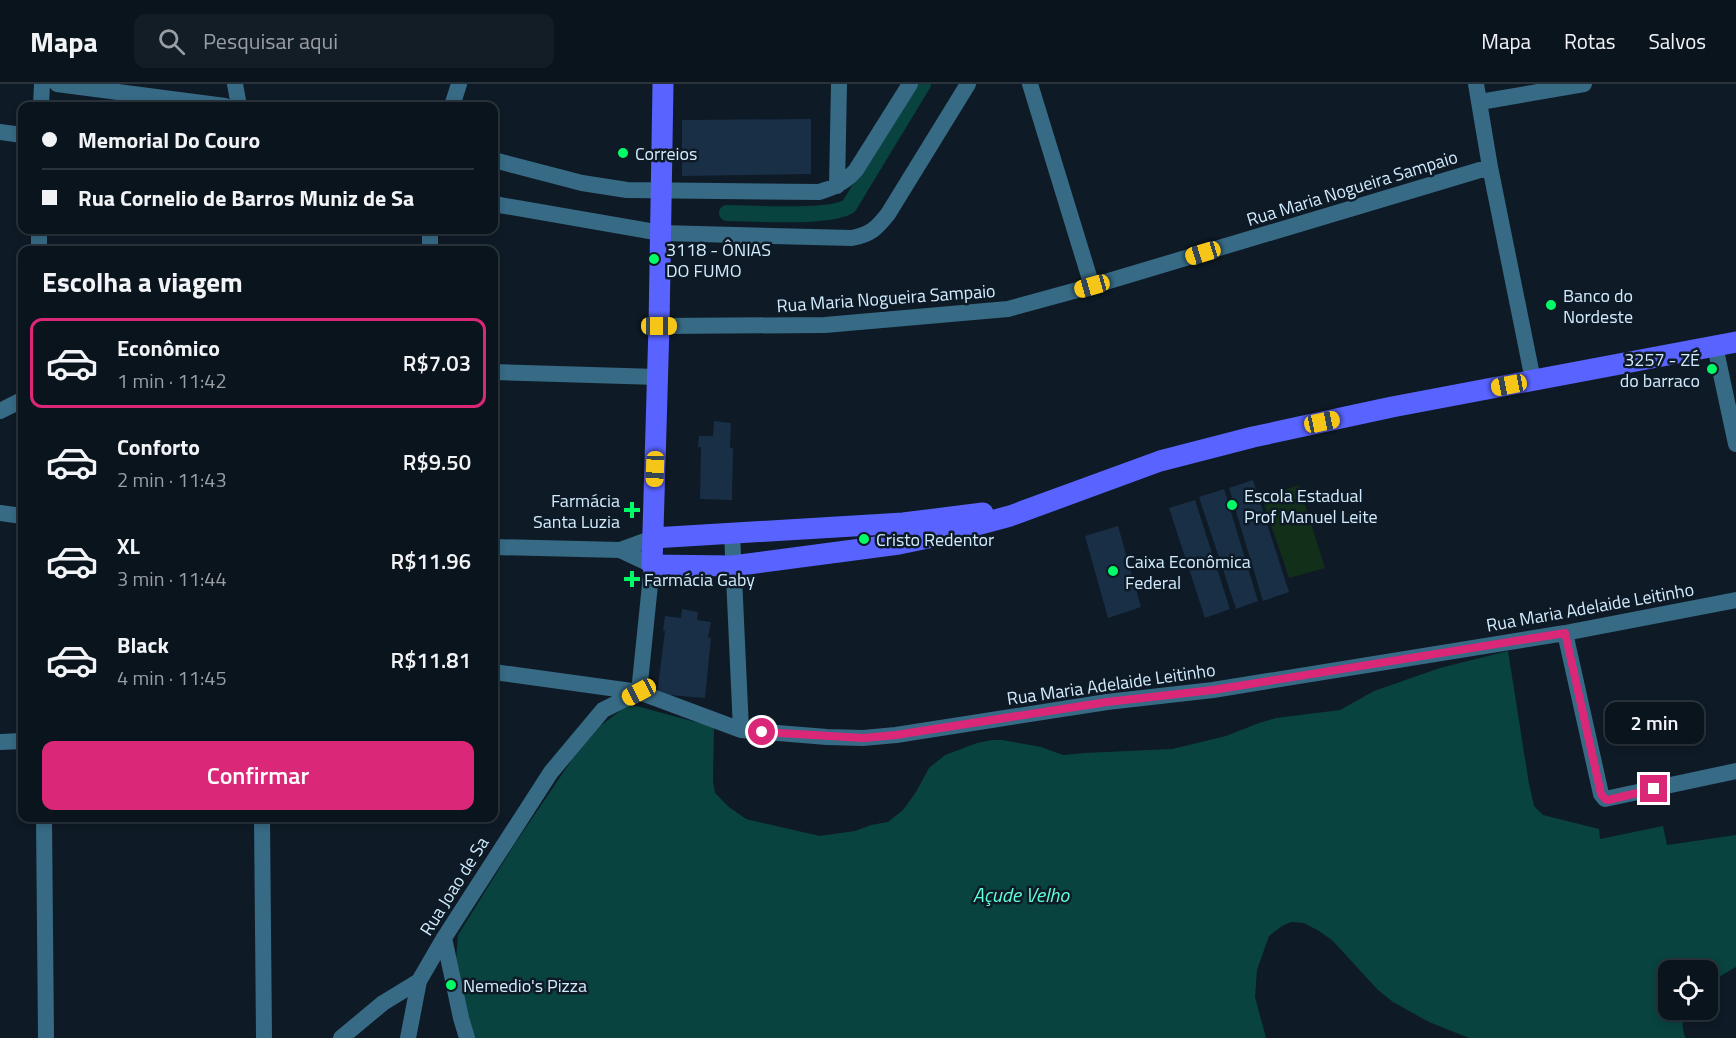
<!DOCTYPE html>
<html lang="pt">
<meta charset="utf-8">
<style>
body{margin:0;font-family:"Titillium Web",sans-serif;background:#131d25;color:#f1f3f6;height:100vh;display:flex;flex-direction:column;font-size:22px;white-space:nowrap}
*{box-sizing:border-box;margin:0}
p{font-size:20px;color:#999ea3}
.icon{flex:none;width:33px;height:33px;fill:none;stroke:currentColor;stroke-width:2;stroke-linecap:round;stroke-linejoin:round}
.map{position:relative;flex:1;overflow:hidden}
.details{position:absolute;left:18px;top:162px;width:480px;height:576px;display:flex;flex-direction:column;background:#0a141c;border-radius:12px;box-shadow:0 3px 9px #0003,0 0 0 2px #2a333b}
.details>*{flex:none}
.banner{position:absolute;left:18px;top:18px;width:480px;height:132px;border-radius:12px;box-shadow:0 3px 9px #0003,0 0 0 2px #2a333b;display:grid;align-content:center;height:132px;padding:0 24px;background:#0a141c}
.tools{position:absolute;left:1658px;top:876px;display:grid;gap:12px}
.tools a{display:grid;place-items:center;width:60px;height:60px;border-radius:12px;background:#0a141c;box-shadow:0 3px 9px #0003,0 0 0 2px #2a333b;font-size:30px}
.end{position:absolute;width:27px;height:27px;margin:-14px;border:8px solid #db2777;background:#fff;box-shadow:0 0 0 3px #fff}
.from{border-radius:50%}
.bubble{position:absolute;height:42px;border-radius:12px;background:#0a141c;box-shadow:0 3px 9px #0003,0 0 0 2px #2a333b;font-size:20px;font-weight:600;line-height:42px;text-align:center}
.car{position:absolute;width:18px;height:36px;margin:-18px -9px;border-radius:8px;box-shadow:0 0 4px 2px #0007;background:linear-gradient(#f5c518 24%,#345 0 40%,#f5c518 0 76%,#345 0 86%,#f5c518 0)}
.banner b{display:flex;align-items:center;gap:21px;height:57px;font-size:22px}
.banner b+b{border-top:2px solid #2a333b}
.banner i{width:15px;height:15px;background:#f1f3f6}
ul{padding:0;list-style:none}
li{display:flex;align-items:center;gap:18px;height:90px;margin:0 12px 9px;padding:0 12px;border:3px solid transparent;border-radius:12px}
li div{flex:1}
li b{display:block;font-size:22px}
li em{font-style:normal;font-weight:600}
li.on{border-color:#db2777}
li>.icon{width:54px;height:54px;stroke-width:1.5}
h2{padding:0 24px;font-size:27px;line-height:72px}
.primary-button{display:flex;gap:12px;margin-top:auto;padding:12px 24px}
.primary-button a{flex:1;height:69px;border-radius:12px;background:#db2777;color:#fff;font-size:24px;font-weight:600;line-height:69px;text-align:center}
header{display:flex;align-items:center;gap:36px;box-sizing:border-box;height:84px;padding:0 30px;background:#0a141c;border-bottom:2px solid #2a333b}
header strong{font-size:28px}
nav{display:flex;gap:33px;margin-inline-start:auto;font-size:21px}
.search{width:420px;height:54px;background:#131d25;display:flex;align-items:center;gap:15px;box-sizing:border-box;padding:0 21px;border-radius:12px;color:#999ea3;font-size:22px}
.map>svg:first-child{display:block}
.green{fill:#112f19}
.water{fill:#084340}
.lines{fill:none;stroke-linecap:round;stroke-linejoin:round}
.canal{stroke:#084340;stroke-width:16}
.building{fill:#192f46}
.minor{stroke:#376a85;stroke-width:16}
.major{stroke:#5963ff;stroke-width:21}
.route{stroke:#db2777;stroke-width:8}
.poi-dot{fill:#00fd68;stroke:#0e1a25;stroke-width:2}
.labels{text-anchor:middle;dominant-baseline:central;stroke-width:5;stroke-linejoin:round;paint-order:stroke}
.poi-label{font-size:18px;fill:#d2ecff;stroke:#0e1a25;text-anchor:start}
.street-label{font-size:18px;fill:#d2ecff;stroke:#0e1a25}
.water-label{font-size:20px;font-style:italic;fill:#60ffdb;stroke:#0e1a25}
</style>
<header>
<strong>Mapa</strong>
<div class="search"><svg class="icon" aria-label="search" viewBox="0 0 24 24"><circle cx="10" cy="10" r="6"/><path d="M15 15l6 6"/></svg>Pesquisar aqui</div>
<nav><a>Mapa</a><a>Rotas</a><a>Salvos</a></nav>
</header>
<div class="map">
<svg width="1736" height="954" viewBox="0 0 1736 954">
<rect width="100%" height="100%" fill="#0e1a25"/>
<path class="green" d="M1299 401 1325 484 1289 494 1262 414Z"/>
<path class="water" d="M1508 567 1529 700 1534 722 1543 731 1599 745 1600 755 1663 742 1667 761 1736 751V883L1712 897 1707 902V886H1668V926H1687C1682 933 1681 946 1686 954H1469L1429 938 1393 918 1378 906 1332 856 1319 847 1304 839 1291 838 1282 842 1269 852 1257 886 1255 913 1266 954H475L466 928 456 876 458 851 514 761 573 674 600 642 629 620 714 643 713 697 715 709 729 723 746 735 820 752 855 747 871 741 888 738 903 726 916 708 929 684 945 671 977 659 992 656H1002L1041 663 1063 671 1084 669 1172 665 1226 652 1259 639 1276 634 1340 626 1374 607 1440 584Z"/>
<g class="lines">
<path class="canal" d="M727 129C754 129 830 135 849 122L923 0"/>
</g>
<path class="building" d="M811 35V90L682 92V36Z
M714 337 731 339 730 364H733L732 416 700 415 701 363H698L699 352H713Z
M1253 396 1289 508 1263 517 1229 404Z
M1224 405 1258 517 1236 525 1199 413Z
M1195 416 1230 525 1205 534 1169 424Z
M1118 442 1141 523 1108 534 1085 452Z
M682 525 698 528 697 536 711 538 708 553 711 554 705 614 657 610 665 547H663L665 532 681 534Z"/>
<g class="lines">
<path class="minor" d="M57 0 225 22
M235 0 239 22
M1030 0 1092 202
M1476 0 1490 83
M1480 18 1584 0
M41 22 42 0
M452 22 459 0
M0 48 22 51
M494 76 582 99 627 106 819 108C834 104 846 98 856 86L910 0
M837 102 839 0
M494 120 661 149 852 154C871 150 876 145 888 130L968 0
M39 146V166
M430 146V166
M659 242 825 241 1008 225 1092 202 1490 83 1533 296
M1715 262 1736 360
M494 288 658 293
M0 327 22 316
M0 429 22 432
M732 449 741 646
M494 463 620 466 653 454
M1565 549 1601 710 1605 715 1736 687
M494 588 639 608 741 646 827 653 863 654 896 651 1107 618 1213 606 1565 549 1736 516
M0 658 22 657
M44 734 46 954
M262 734 264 954
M444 854 461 934 467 954
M341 954 383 919 419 897 444 854 551 688 603 626 639 608 652 481 620 466
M408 954 419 897"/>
<path class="major" d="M663 0 659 242 652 481 733 482 899 460 928 454 1010 432 1160 377 1253 353 1392 323 1736 258
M653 454 903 439 983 429"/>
</g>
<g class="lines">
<path class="route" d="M762 648 863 654 896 651 1107 618 1213 606 1565 549 1601 710 1605 715 1608 716 1654 705"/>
</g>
<g class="poi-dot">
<circle cx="623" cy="69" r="6"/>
<circle cx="654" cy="175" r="6"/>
<circle cx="1551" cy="221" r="6"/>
<circle cx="1712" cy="285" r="6"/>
<circle cx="1232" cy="421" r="6"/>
<path d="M629 417h6v6h6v6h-6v6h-6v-6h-6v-6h6z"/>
<circle cx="864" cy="455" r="6"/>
<circle cx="1113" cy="487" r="6"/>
<path d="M629 486h6v6h6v6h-6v6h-6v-6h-6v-6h6z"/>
<circle cx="451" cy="901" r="6"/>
</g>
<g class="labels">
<g class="poi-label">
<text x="635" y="69">Correios</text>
<text x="666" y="165">3118 - ÔNIAS<tspan x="666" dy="21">DO FUMO</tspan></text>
<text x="1563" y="211">Banco do<tspan x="1563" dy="21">Nordeste</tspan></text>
<text x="1700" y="275" text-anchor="end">3257 - ZÉ<tspan x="1700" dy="21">do barraco</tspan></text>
<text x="1244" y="411">Escola Estadual<tspan x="1244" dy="21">Prof Manuel Leite</tspan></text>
<text x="620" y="416" text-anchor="end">Farmácia<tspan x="620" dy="21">Santa Luzia</tspan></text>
<text x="876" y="455">Cristo Redentor</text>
<text x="1125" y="477">Caixa Econômica<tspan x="1125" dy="21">Federal</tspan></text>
<text x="644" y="495">Farmácia Gaby</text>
<text x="463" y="901">Nemedio's Pizza</text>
</g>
<g class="street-label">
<text transform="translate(1352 104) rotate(-17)">Rua Maria Nogueira Sampaio</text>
<text transform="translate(886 214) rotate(-4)">Rua Maria Nogueira Sampaio</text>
<text transform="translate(1590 523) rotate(-10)">Rua Maria Adelaide Leitinho</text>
<text transform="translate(1111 600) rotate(-8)">Rua Maria Adelaide Leitinho</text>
<text transform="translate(454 802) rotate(-58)">Rua Joao de Sa</text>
</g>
<g class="water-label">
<text x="1021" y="810">Açude Velho</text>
</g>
</g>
</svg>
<div class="tools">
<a><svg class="icon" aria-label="locate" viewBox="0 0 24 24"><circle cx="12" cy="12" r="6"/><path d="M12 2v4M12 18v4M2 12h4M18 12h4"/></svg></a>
</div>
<i class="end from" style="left:762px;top:648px"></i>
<i class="end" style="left:1654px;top:705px"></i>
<div class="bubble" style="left:1605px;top:618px;width:99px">2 min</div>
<i class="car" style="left:1203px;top:169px;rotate:253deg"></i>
<i class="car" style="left:1092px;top:202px;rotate:254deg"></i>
<i class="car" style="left:659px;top:242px;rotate:90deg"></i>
<i class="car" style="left:1509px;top:301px;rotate:259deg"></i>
<i class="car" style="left:1322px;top:338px;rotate:78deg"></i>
<i class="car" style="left:655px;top:385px;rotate:182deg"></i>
<i class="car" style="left:639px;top:608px;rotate:242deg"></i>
<div class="banner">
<b><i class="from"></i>Memorial Do Couro</b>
<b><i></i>Rua Cornelio de Barros Muniz de Sa</b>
</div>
<section class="details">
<h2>Escolha a viagem</h2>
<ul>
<li class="on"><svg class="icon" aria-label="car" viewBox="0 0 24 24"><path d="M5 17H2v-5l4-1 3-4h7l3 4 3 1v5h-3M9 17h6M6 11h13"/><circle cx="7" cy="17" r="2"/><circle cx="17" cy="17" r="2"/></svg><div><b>Econômico</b><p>1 min · 11:42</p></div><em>R$7.03</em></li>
<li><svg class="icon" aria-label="car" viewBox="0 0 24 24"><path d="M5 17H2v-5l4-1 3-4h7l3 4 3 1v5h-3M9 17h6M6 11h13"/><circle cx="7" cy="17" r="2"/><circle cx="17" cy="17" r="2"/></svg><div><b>Conforto</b><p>2 min · 11:43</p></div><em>R$9.50</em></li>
<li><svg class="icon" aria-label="car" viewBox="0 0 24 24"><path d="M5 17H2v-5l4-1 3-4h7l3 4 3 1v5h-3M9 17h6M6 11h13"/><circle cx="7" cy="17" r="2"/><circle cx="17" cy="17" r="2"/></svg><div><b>XL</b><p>3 min · 11:44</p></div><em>R$11.96</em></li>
<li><svg class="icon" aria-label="car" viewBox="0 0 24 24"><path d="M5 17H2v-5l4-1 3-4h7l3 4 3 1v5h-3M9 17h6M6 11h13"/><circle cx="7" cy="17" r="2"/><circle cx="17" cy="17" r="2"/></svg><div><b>Black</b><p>4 min · 11:45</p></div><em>R$11.81</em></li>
</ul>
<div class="primary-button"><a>Confirmar</a></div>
</section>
</div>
